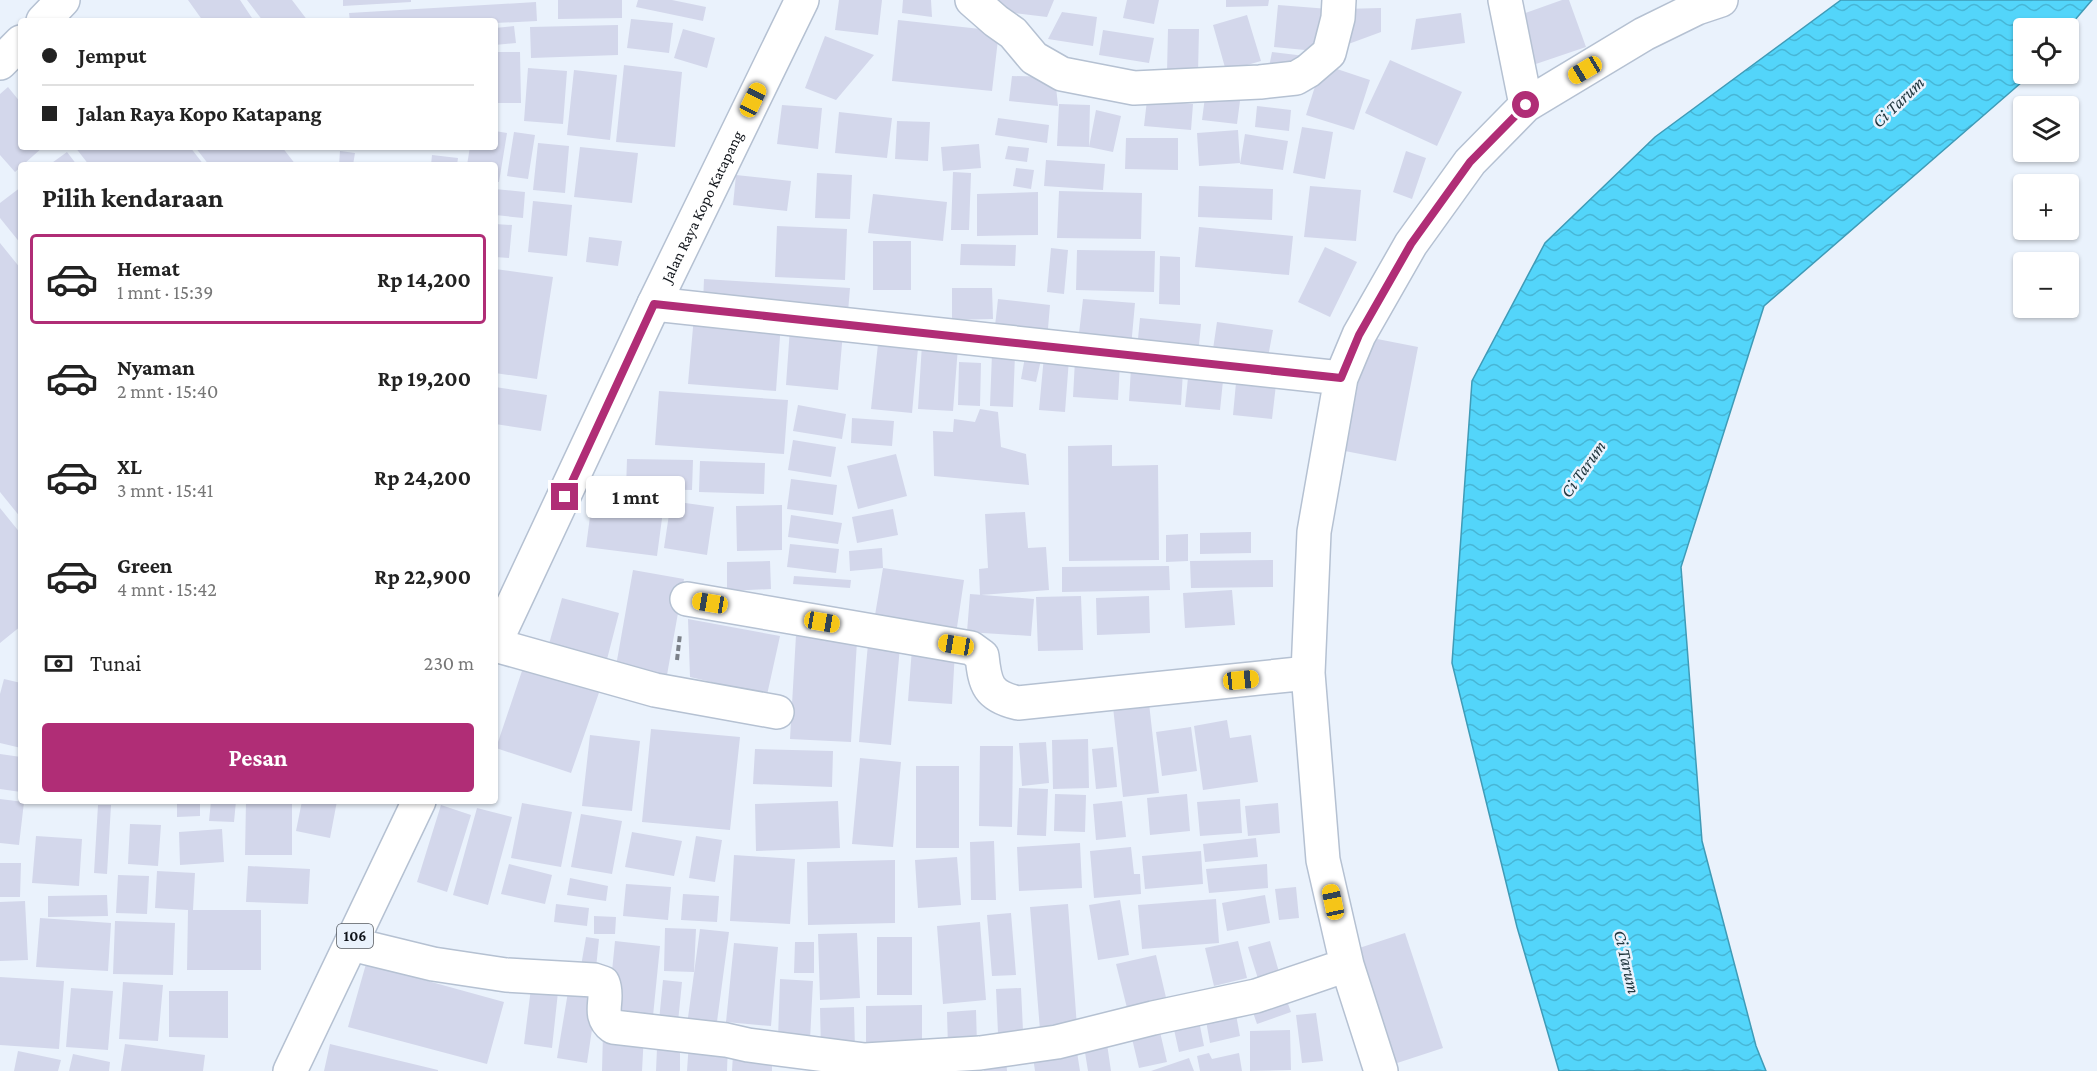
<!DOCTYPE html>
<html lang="id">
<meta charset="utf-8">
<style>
body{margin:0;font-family:"Crimson Pro",serif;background:#f2f2f2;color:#222;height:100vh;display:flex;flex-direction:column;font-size:22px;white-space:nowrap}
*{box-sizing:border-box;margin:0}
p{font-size:20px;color:#767676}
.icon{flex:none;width:33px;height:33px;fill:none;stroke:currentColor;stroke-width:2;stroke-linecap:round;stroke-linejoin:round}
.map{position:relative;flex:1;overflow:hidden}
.panel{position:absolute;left:18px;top:162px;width:480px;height:642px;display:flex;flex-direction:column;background:#fff;border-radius:6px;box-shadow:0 2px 4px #0004}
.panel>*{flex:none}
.guide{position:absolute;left:18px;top:18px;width:480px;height:132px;border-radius:6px;box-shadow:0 2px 4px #0004;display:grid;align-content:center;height:132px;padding:0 24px;background:#fff}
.controls{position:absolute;left:2013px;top:18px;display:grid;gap:12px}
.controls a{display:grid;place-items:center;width:66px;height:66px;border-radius:6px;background:#fff;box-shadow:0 2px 4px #0004;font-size:30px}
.end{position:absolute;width:27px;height:27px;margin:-14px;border:8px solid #b02d76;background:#fff;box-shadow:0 0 0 3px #fff}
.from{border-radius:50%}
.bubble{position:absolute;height:42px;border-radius:6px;background:#fff;box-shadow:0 2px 4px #0004;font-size:20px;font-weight:700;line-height:42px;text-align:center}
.car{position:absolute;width:18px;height:36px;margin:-18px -9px;border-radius:8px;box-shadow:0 0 4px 2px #0007;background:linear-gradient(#f5c518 24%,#345 0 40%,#f5c518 0 76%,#345 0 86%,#f5c518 0)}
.guide b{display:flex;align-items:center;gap:21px;height:57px;font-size:22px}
.guide b+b{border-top:2px solid #e0e0e0}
.guide i{width:15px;height:15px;background:#222}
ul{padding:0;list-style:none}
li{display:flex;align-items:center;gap:18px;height:90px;margin:0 12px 9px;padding:0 12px;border:3px solid transparent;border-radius:6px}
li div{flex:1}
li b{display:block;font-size:22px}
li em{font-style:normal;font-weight:700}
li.selected{border-color:#b02d76}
li>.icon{width:54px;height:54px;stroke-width:1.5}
h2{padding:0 24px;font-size:27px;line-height:72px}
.pay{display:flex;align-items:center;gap:15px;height:66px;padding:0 24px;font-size:22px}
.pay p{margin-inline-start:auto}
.button{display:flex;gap:12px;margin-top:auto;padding:12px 24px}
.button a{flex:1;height:69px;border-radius:6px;background:#b02d76;color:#fff;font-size:24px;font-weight:700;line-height:69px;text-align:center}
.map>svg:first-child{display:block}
.water{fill:url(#water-waves);stroke:#3f9bb7;stroke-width:1.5}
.building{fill:#d3d7eb}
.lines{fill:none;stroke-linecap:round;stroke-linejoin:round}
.minor-casing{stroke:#b5c1d2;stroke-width:36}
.major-casing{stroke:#b5c1d2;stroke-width:36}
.path{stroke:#7b8189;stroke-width:4;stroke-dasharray:6 3;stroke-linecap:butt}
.minor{stroke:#fff;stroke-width:33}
.major{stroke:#fff;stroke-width:33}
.route{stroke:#b02d76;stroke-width:8}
.labels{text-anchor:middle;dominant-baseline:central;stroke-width:5;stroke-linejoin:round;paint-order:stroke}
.shield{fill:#eaf2fc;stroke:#52575e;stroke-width:1.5}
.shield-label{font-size:15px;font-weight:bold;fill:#11151b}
.street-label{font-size:16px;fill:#11151b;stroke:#eaf2fc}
.water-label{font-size:18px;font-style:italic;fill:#21373f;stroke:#eaf2fc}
</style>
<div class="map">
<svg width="2097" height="1071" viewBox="0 0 2097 1071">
<defs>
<pattern id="water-waves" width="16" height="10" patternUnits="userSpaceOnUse" patternTransform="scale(1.5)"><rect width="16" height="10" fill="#53d5fa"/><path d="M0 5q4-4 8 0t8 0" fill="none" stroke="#47b6d6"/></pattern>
</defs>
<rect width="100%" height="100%" fill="#eaf2fc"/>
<path class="water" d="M1841 0H2092L2068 28H2024V74H2031L2030 75 1764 306 1681 567 1702 841 1756 1046 1766 1071H1559L1517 927 1452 663 1472 381 1545 243 1655 137Z"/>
<path class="building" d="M188 0H240L254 21H203Z
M247 0H292L308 21H263Z
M343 0H411V2L343 6Z
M558 0H622V18L558 19Z
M638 0H672L706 7 703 21 636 7Z
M839 0H882L878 35 835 30Z
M903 0H931L932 17 902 13Z
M998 0H1054L1047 17 997 11Z
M1127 0H1159L1154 24 1123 18Z
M1226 0H1269L1268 6 1226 7Z
M1562 0H1569L1586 47 1527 67 1511 18Z
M536 2 537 21 495 23V21H350L349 13Z
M1278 5 1329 9 1326 52 1274 47Z
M1381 8V32L1343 46 1342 9Z
M1062 12 1097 17 1093 46 1048 39Z
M1461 13 1465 43 1411 50 1416 19Z
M1247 15 1261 61 1226 71 1213 25Z
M631 19 673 23 669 53 627 48Z
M898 20 999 31 992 91 892 81Z
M618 25V55L531 58 530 27Z
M514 26 516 43 495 45V28Z
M683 29 715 38 707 68 674 58Z
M1168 29H1199L1198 73 1167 72Z
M1103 30 1154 38 1149 63 1099 55Z
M825 36 874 55 836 100 805 88Z
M495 52H520L521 103H495Z
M1272 52 1305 56 1302 72 1269 67Z
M1390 60 1462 92 1437 146 1365 113Z
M1322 64 1370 80 1354 130 1306 115Z
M624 65 682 72 675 147 616 142Z
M528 68 567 71 563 124 524 121Z
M574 70 617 75 610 140 567 135Z
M1012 76 1055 77 1058 106 1009 101Z
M8 87 21 103V147H43L15 172 0 155V94Z
M1205 97 1240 101 1237 124 1202 120Z
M1147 100 1193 104 1191 130 1144 126Z
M1059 104 1090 105 1089 147 1057 146Z
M782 105 822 108 818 149 777 144Z
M1257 106 1291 110 1289 131 1255 127Z
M1096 110 1121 116 1113 152 1089 147Z
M839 112 892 118 887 158 835 153Z
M998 118 1049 125 1047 143 995 135Z
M897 121 930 122 928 161 895 159Z
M1302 127 1333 132 1325 179 1293 173Z
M1238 130 1240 163 1199 166 1197 133Z
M495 131 507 133 499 182H495V165H467L470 147H495Z
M514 132 535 135 528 179 507 176Z
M1245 134 1288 141 1283 170 1240 164Z
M1126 138H1178V170L1125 169Z
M538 143 569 146 565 193 533 190Z
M979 144 981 168 943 171 941 147Z
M1008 146 1029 148 1027 162 1005 159Z
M75 147H190L204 165H89Z
M195 147H282L296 165H209Z
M580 147 638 153 632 203 574 197Z
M340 151 355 153 353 165H339Z
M1406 151 1426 158 1412 199 1393 192Z
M67 152 77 165H49Z
M432 155 458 158 457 165H431Z
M1046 160 1105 164 1103 190 1044 186Z
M1016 168 1034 170 1031 189 1013 186Z
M953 172 971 173 969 230H951Z
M817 173 852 175 850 219 815 218Z
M736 175 791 181 787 211 733 205Z
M1199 186 1273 189 1272 220 1198 217Z
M1310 186 1361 190 1356 241 1304 237Z
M21 187V244L0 218V203Z
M495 189 525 192 523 218 495 215Z
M1059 191 1142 193 1141 239 1057 238Z
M1038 192V235L977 236V194Z
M873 194 947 202 943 241 868 233Z
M533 201 572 205 567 256 528 252Z
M495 224 512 225 509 258 495 257Z
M777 226 847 229 845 280 775 277Z
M1199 227 1293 236 1289 275 1195 267Z
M589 237 622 241 618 266 586 262Z
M873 241H911V290H873Z
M0 243 21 269V518L0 492Z
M961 244 1016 245 1015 266 960 265Z
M1325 247 1357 262 1330 317 1298 302Z
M1051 248 1068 250 1064 294 1047 292Z
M1077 250 1155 251 1154 292 1076 290Z
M1160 256 1180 257V305L1159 304Z
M495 269 553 277 537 379 495 373Z
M704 279 850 288 848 312 703 303Z
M952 288H992L993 319 952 320Z
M998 299 1050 305 1047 340 994 335Z
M1083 299 1135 303 1131 347 1078 342Z
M694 316 781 323 776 391 688 384Z
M1140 318 1201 324 1198 355 1137 349Z
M1217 322 1273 330 1268 357 1213 349Z
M790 328 843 332 838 390 786 385Z
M1367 337 1418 347 1396 461 1345 451Z
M878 344 918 348 912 413 871 409Z
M922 344 958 347 953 411 918 409Z
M992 353 1015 354 1013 407 990 406Z
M1044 356 1069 359 1065 412 1039 410Z
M1025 357 1041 360 1036 382 1021 379Z
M1075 360 1120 363 1118 400 1073 397Z
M959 362 981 363 980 406 958 405Z
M1131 368 1183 371 1181 405 1129 401Z
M1189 368 1224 371 1220 410 1185 407Z
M1237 372 1277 376 1272 419 1233 415Z
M495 387 547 395 541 431 495 424Z
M659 391 788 400 784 454 655 445Z
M798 405 846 414 842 439 793 431Z
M980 409 998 412 1001 447 1026 454 1029 485 934 476 933 431 953 432 954 419 975 422Z
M852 418 894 421 892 446 851 443Z
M793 440 836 447 831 477 788 470Z
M1112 445V466L1158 465 1159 560 1069 561 1068 446Z
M896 454 907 496 858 509 847 466Z
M627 459 693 460 692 490 626 489Z
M700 461 765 463 764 494 699 492Z
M791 479 837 485 833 515 787 509Z
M594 486 665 496 657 556 586 547Z
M671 501 714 507 707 555 664 548Z
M782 505V550L737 551 736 506Z
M0 508 21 534V626L0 643Z
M893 509 898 535 857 543 852 517Z
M1025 512 1028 548 1046 547 1049 590 980 595 979 569 988 568 985 514Z
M791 515 842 523 838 544 788 537Z
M1251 532V553L1200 554V533Z
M1188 534V561L1166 562V535Z
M790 544 839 549 836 573 787 567Z
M882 548 883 568 850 571 849 551Z
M1273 560V587L1191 588 1190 561Z
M770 561 771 589 727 591V562Z
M1169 566 1170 590 1062 592V567Z
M883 568 964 580 956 634 874 621Z
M633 570 684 579 667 675 616 666Z
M794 576 851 580 850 588 793 584Z
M1232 590 1235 625 1185 628 1183 593Z
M970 594 1034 599 1031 636 967 632Z
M1081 596 1083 650 1038 651 1036 597Z
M1149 596 1150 633 1097 635 1096 598Z
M562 598 619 613 605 667 547 651Z
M688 619 780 636 767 695 690 677Z
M796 635 857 641 851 742 790 739Z
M868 644 900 647 891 745 859 742Z
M912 648 955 651 952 704 908 701Z
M526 659 602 684 571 773 496 748Z
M4 679 21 683V748L0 743V694Z
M1149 703 1159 793 1123 797 1113 707Z
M1227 720 1230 738 1251 735 1258 782 1203 790 1194 726Z
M1191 727 1197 771 1162 776 1156 732Z
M651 729 740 737 730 830 642 822Z
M590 735 640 741 632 811 582 806Z
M1088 739 1089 788 1053 789 1052 740Z
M1046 742 1049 783 1022 786 1019 743Z
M980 746H1013L1012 827 979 826Z
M1113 747 1117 787 1096 789 1092 749Z
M755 749 833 751 832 787 753 784Z
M0 754 21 757V792L0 789Z
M860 758 901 762 893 847 852 844Z
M916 766H959V848H916Z
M1019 788 1048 789 1046 836 1017 835Z
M1055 794 1086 795 1085 832 1054 831Z
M1187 794 1190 831 1150 835 1147 798Z
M0 799 24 802 19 845 0 843Z
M1240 799 1242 833 1200 836 1197 802Z
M177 801H200V816L177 817Z
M211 801H236L234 822 209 821Z
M246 801H292V855H245Z
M302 801H337L330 838 296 831Z
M838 801 840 848 756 851 755 804Z
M1122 801 1126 837 1096 840 1093 804Z
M522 803 572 812 561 867 511 858Z
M1278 803 1280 833 1248 836 1245 806Z
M98 805H111L107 874 94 873Z
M441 805 471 815 447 892 417 882Z
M477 808 512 817 488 905 453 895Z
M581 814 622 821 612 874 571 867Z
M130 824 161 825 158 866 128 864Z
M222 829 224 862 180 865 179 832Z
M632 832 682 841 674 876 625 867Z
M36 836 82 839 79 886 32 883Z
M696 836 722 840 715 882 689 878Z
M1256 838 1258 857 1205 862 1203 844Z
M994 841 996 900H971L970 842Z
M1080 843 1082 888 1019 891 1017 847Z
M1131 847 1134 874H1140L1141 894 1094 898 1090 851Z
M1201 851 1203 884 1145 889 1142 856Z
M734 855 795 859 790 924 730 921Z
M957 857 961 905 918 908 915 860Z
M895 860V923L808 925 807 862Z
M0 863H21L20 897H0Z
M509 864 552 875 545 904 501 894Z
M1267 864 1268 888 1209 893 1206 869Z
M248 866 310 869 308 904 246 902Z
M157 871 195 873 193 910H261V970H187L188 910 155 908Z
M118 875 149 876 147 914 116 913Z
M570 878 608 886 606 901 567 895Z
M626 884 671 887 668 920 623 916Z
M1296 887 1299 918 1279 920 1275 889Z
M683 894 719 896 717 922 681 920Z
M107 895 108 916 48 917V896Z
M1265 895 1270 923 1227 931 1222 903Z
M1216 899 1219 943 1142 949 1138 905Z
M1120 900 1129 955 1098 960 1089 905Z
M25 901 28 960 0 961V902Z
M556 904 589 908 587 926 554 922Z
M1068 904 1077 1027 1040 1030 1030 907Z
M1011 913 1016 975 992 976 987 915Z
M594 916 616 917 615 934H594Z
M40 918 111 923 108 971 36 967Z
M115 921 175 923 173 975 113 974Z
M980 922 986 1000 943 1004 937 926Z
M665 928 696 929 694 972 664 971Z
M700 929 729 932 716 1029 687 1025Z
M857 933 860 998 820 1000 818 934Z
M1405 933 1443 1048 1388 1066 1350 951Z
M586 937 599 939 596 968 581 966Z
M877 937H912V995H877Z
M615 941 660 946 652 1026 607 1022Z
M1238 941 1247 978 1214 986 1205 948Z
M1270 941 1281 979 1260 985 1248 947Z
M795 942H814V973H794Z
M734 943 778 947 771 1026 726 1022Z
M1156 955 1168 1006 1129 1016 1116 964Z
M366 964 504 1002 487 1064 348 1027Z
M0 977 64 981 59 1049 0 1045Z
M780 979 813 981 810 1040 778 1039Z
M663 980 682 982 678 1022 659 1021Z
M123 982 163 985 158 1041 119 1039Z
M71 988 113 991 108 1050 66 1047Z
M531 988 558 992 552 1048 524 1044Z
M1021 988 1023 1031 998 1033 996 989Z
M1283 990 1291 1012 1257 1024 1249 1001Z
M169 991H228V1038L169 1037Z
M568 992 597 996 587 1063 557 1058Z
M1234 1004 1240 1036 1210 1043 1204 1010Z
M922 1005V1050L866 1051V1006Z
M854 1007 855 1051H821L820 1008Z
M976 1010 977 1045 948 1047 947 1012Z
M1197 1011 1204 1046 1179 1052 1171 1016Z
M1316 1013 1323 1061 1302 1063 1296 1015Z
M1157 1019 1167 1062 1139 1068 1129 1026Z
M1290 1030 1291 1070 1250 1071V1031Z
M603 1033 644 1034 642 1071H602Z
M1106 1037 1111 1071H1088L1083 1040Z
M689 1042 728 1044 727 1071H687Z
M125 1044 205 1055 203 1071H121Z
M330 1044 438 1070V1071H324Z
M657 1048H680V1071H656Z
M18 1051 61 1060 58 1071H14Z
M1077 1052 1080 1071H1035L1033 1057Z
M1209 1053 1212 1059 1239 1053 1242 1071H1200L1197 1056Z
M73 1054 110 1062 109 1071H69Z
M733 1054 772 1055V1071H732Z
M1006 1058 1007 1071H984L983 1060Z
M1189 1058 1194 1071H1151Z"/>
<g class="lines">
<defs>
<path id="minor" d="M972 0 996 21 1013 33 1034 58 1062 74 1134 88 1260 82 1296 78 1308 71 1329 53 1338 18 1339 0
M1505 0 1526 105
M43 21 63 0
M0 63 21 42
M654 304 1341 378
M687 599 971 648 982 656C985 685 988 696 1018 703L1308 673
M495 645 655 690 777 712
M351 944 433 964 506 975 594 980 603 983C610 1000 596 1014 613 1027L726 1040 748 1045 865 1060 980 1053 1057 1042 1153 1018 1256 996 1347 965
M1381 1071 1347 965 1323 860 1308 673 1314 532 1341 378 1359 335 1411 244 1470 162 1526 105 1644 34 1697 8 1721 0"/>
<g id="major">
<path id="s1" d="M495 643 654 304 802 0"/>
<path d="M290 1071 419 801"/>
</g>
</defs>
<use href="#minor" class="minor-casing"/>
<use href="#major" class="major-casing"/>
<path class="path" d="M677 660 680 634"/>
<use href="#minor" class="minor"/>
<use href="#major" class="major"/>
</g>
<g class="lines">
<path class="route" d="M565 497 654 304 1341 378 1359 335 1411 244 1470 162 1526 105"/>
</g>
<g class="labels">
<rect class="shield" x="337" y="924" width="36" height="24" rx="4.5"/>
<g class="shield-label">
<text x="355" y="936">106</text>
</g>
<g class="street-label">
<text stroke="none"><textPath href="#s1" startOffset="483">Jalan Raya Kopo Katapang</textPath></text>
</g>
<g class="water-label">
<text transform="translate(1898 102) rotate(-44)">Ci Tarum</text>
<text transform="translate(1583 469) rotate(-55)">Ci Tarum</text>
<text transform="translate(1627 962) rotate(77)">Ci Tarum</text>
</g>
</g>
</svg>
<div class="controls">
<a><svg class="icon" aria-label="locate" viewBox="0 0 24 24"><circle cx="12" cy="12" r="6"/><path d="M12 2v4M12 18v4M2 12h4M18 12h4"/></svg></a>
<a><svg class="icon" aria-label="layers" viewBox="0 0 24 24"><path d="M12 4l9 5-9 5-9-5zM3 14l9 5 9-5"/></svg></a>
<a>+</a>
<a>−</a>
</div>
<i class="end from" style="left:1526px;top:105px"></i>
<i class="end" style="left:565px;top:497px"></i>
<div class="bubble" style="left:586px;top:476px;width:99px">1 mnt</div>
<i class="car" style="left:1585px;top:70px;rotate:239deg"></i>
<i class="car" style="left:753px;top:100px;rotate:26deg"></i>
<i class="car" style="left:710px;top:603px;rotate:279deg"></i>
<i class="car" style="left:822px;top:622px;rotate:100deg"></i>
<i class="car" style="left:956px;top:645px;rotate:280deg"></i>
<i class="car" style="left:1241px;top:680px;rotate:84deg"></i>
<i class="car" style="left:1333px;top:902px;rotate:348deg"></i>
<div class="guide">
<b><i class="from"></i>Jemput</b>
<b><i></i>Jalan Raya Kopo Katapang</b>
</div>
<section class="panel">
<h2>Pilih kendaraan</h2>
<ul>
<li class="selected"><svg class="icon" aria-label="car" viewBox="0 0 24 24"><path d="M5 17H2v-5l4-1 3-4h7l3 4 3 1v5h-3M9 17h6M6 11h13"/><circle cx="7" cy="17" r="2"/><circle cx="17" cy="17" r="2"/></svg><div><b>Hemat</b><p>1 mnt · 15:39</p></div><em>Rp 14,200</em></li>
<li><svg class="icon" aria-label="car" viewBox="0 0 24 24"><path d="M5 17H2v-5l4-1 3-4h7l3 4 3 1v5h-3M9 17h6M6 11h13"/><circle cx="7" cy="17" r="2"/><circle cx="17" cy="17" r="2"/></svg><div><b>Nyaman</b><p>2 mnt · 15:40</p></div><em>Rp 19,200</em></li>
<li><svg class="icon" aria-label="car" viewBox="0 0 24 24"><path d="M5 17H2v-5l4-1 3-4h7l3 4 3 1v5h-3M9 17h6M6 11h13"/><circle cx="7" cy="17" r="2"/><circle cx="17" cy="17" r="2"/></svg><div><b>XL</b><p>3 mnt · 15:41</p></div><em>Rp 24,200</em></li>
<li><svg class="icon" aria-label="car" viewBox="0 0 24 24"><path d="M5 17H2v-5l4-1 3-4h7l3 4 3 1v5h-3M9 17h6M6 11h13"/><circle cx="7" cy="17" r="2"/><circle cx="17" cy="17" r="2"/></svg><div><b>Green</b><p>4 mnt · 15:42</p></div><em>Rp 22,900</em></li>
</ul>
<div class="pay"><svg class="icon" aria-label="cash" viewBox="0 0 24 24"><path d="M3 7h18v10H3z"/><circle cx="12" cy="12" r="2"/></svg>Tunai<p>230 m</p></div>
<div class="button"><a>Pesan</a></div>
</section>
</div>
